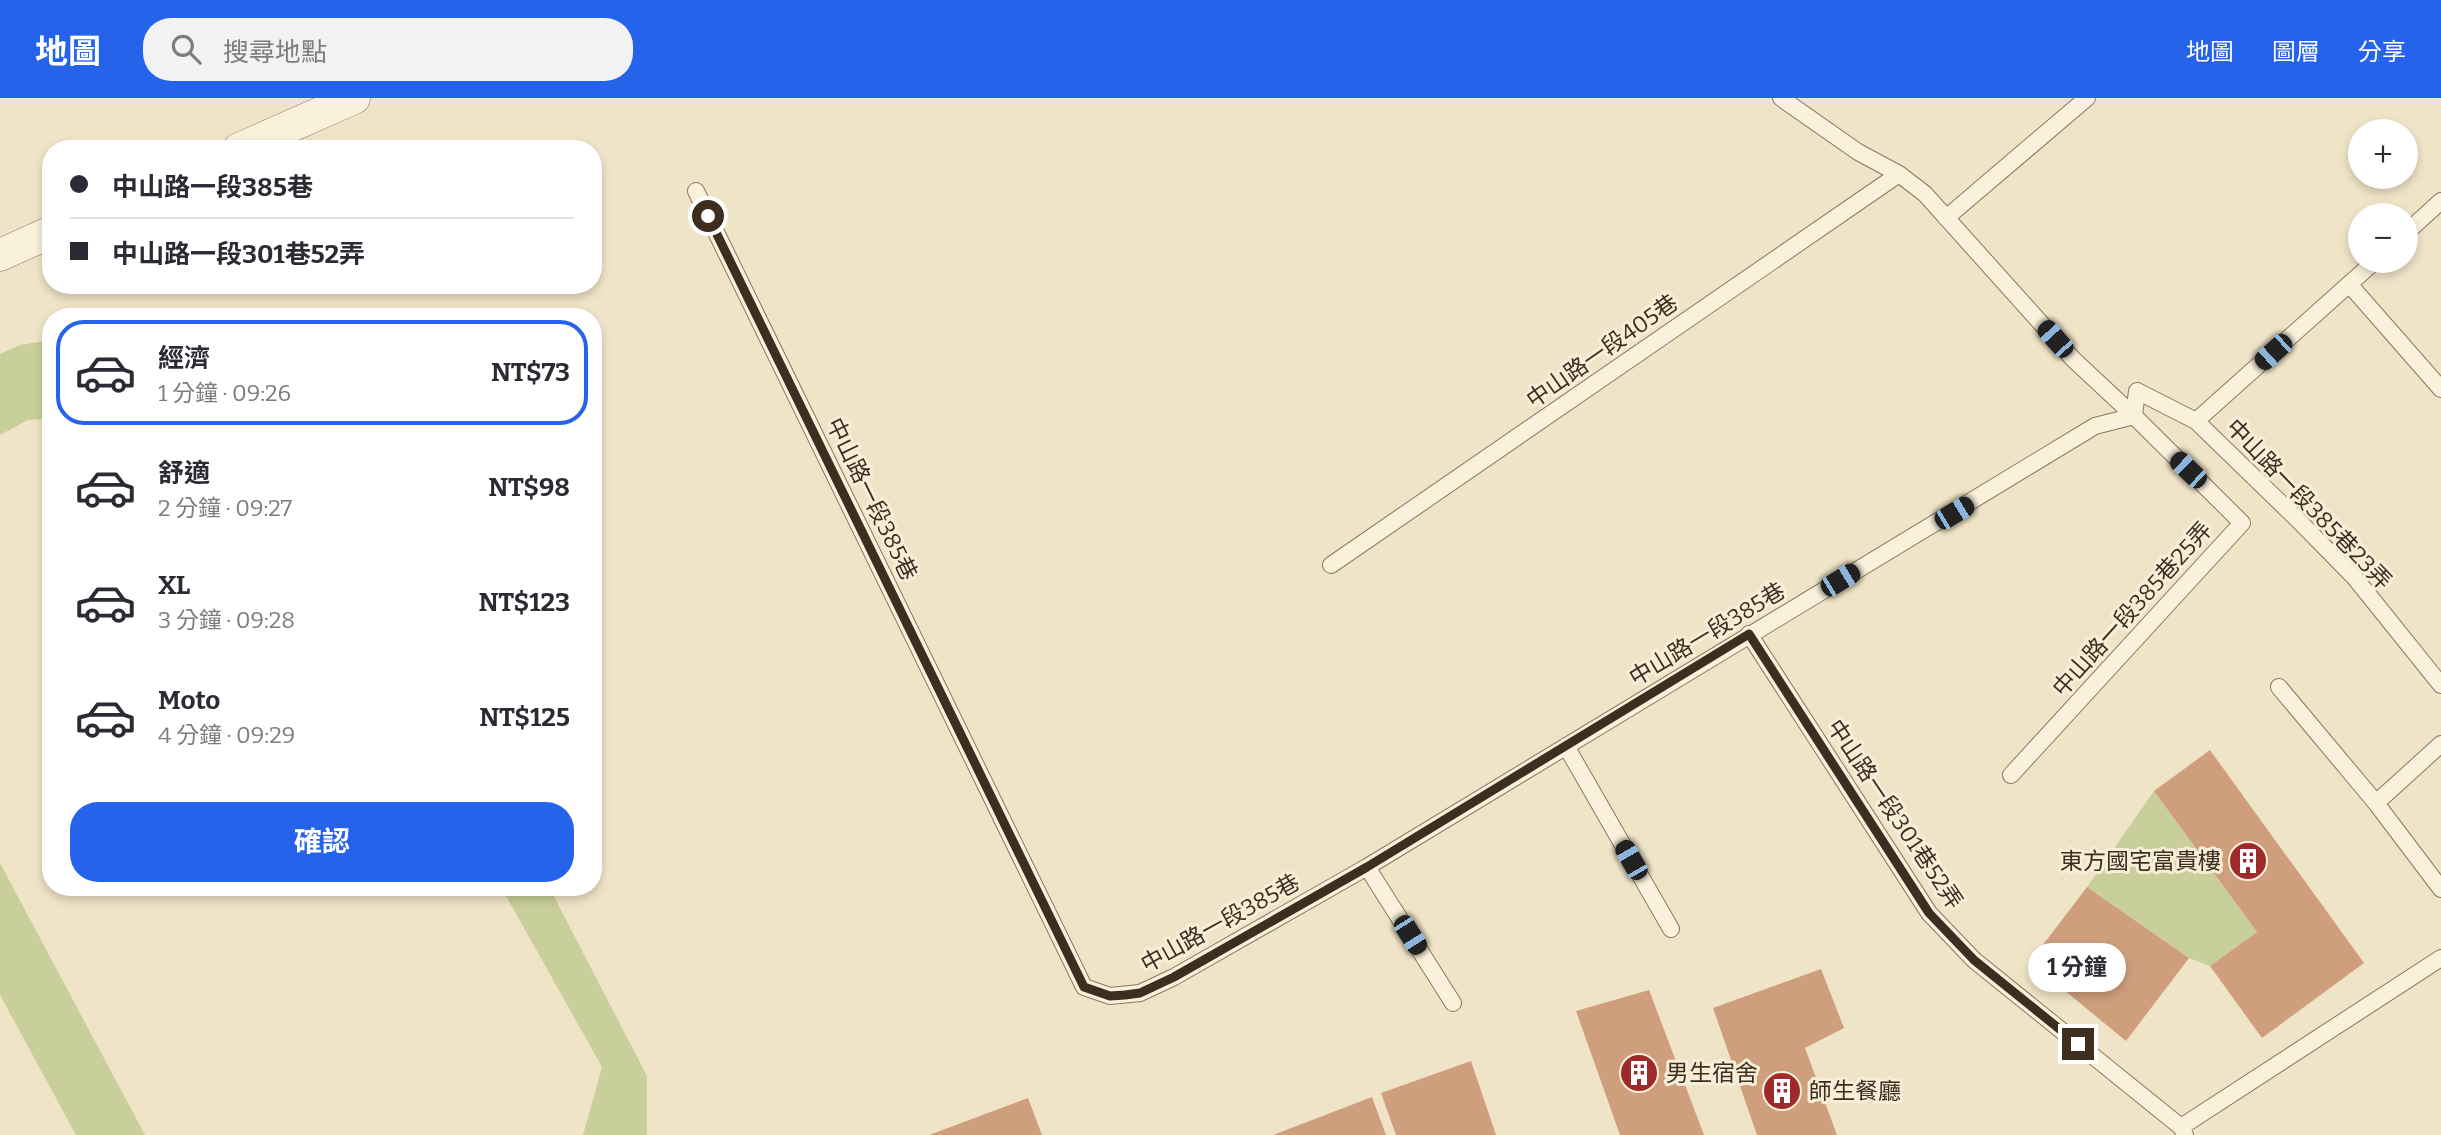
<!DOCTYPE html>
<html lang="zh-TW">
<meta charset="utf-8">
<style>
body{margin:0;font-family:Bitter,"Noto Sans TC",serif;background:#f2f2f3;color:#2b2b33;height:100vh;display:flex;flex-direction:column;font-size:26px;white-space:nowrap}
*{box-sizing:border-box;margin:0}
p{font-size:23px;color:#7c7c81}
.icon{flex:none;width:38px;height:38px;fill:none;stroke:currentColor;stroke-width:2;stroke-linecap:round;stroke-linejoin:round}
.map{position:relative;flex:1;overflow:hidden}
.sheet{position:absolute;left:42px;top:210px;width:560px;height:588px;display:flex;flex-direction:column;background:#fff;border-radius:28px;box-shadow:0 4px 10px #0003}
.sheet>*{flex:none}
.hud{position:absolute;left:42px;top:42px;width:560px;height:154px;border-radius:28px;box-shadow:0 4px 10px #0003;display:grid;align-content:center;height:154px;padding:0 28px;background:#fff}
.buttons{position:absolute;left:2348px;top:21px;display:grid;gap:14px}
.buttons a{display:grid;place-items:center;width:70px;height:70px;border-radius:50%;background:#fff;box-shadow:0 4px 10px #0003;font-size:35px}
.end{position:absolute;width:32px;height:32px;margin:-16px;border:9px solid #3d2e20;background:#fff;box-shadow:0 0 0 4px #fff}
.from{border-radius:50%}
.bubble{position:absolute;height:49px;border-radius:24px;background:#fff;box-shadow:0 4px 10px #0003;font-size:23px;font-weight:700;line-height:49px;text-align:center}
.car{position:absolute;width:21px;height:42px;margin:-21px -10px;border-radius:9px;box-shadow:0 0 5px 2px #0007;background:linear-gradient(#222 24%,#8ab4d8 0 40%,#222 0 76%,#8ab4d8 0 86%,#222 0)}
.hud b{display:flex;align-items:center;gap:24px;height:66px;font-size:26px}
.hud b+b{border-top:2px solid #e1e1e2}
.hud i{width:18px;height:18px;background:#2b2b33}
ul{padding:12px 0 0;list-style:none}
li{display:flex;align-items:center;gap:21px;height:105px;margin:0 14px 10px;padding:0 14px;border:4px solid transparent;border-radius:28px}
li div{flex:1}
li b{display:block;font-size:26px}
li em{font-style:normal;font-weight:700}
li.selected{border-color:#2563eb}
li>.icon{width:63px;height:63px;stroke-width:1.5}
.primary-button{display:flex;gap:14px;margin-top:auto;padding:14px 28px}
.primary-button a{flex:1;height:80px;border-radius:28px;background:#2563eb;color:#fff;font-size:28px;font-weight:700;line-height:80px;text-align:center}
header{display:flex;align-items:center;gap:42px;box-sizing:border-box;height:98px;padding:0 35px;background:#2563eb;color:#fff}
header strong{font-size:33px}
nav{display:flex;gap:38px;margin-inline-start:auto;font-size:24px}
.search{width:490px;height:63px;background:#f2f2f3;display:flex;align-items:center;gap:18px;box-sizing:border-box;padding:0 24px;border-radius:28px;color:#7c7c81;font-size:26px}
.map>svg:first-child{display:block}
.green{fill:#c9cf9b}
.building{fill:#cf9f7d}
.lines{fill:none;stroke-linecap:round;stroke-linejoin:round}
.lane-casing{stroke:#8d765c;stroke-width:18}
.street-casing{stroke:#8d765c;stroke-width:33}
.lane{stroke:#faf1dc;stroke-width:16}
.street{stroke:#faf1dc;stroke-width:32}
.route{stroke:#3d2e20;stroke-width:9}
.labels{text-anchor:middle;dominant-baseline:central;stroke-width:6;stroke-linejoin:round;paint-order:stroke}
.street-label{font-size:23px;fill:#3d2e20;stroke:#f7eed8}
.poi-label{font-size:23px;fill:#3d2e20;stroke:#f7eed8;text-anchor:start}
</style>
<header>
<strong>地圖</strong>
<div class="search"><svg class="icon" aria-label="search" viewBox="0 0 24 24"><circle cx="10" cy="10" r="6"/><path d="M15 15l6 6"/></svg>搜尋地點</div>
<nav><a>地圖</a><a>圖層</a><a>分享</a></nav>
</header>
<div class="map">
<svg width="2441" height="1037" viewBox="0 0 2441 1037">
<rect width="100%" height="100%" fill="#f0e4c8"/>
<path class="green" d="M51 242V320L28 322 0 337V256L20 247Z
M2154 693 2257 834 2210 868 2189 860 2087 789Z
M0 765 145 1037H76L0 897Z
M501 789H549L647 978V1037H583L602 969Z"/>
<path class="building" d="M2210 652 2364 865 2262 940 2210 868 2257 834 2154 693Z
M2087 789 2189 860 2126 943 2030 864Z
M1821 871 1844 930 1805 950 1837 1037H1757L1713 910Z
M1649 892 1704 1037H1620L1576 913Z
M1471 963 1496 1037H1396L1381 995Z
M1372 999 1386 1037H1273Z
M1028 1000 1042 1037H929Z"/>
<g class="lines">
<defs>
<path id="lane" d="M1781 0 1858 54 1899 76 1925 96 2073 261 2134 318 2137 293 2196 323 2297 421 2355 480 2441 587
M696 93 1084 889 1110 898 1140 895 1174 879 1367 769 2095 328 2134 318 2242 425 2011 677
M1946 120 2087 0
M2406 135 2441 103
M2349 186 2441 291
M2196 323 2375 163
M1331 467 1899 76
M1749 536 1929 815 1974 862 2181 1029 2185 1037
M2279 589 2376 705 2441 791
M1566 648 1671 831
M2376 705 2441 646
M1367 769 1453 905
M2181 1029 2441 860"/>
<path id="street" d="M239 51 354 0
M0 157 51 134"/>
</defs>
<use href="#lane" class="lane-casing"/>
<use href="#street" class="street-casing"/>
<use href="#lane" class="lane"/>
<use href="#street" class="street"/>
</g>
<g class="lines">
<path class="route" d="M708 118 1084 889 1110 898 1125 897 1140 895 1174 879 1367 769 1749 536 1929 815 1974 862 2078 946"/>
</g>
<defs>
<symbol id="building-disc" viewBox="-11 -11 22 22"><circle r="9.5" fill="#9e2a2b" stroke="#f7eed8"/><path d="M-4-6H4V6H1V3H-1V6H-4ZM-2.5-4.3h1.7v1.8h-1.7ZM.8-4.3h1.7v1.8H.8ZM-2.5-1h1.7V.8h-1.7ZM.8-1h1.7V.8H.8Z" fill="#fff"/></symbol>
</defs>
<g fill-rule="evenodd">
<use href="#building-disc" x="2226" y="741" width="44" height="44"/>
<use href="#building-disc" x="1617" y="953" width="44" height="44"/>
<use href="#building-disc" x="1760" y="971" width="44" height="44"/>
</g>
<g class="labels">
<g class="street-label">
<text transform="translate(1602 253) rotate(-35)">中山路一段405巷</text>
<text transform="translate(872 401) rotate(64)">中山路一段385巷</text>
<text transform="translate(2309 406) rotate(46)">中山路一段385巷23弄</text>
<text transform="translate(2132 511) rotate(-48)">中山路一段385巷25弄</text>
<text transform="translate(1707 536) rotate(-31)">中山路一段385巷</text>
<text transform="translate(1895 716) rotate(56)">中山路一段301巷52弄</text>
<text transform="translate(1220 825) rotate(-29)">中山路一段385巷</text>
</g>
<g class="poi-label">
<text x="2221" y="763" text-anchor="end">東方國宅富貴樓</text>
<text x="1666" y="975">男生宿舍</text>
<text x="1809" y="993">師生餐廳</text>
</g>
</g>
</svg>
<div class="buttons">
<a>+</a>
<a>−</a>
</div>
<i class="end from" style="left:708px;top:118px"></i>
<i class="end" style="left:2078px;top:946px"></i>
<div class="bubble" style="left:2028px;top:845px;width:98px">1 分鐘</div>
<i class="car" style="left:2055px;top:241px;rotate:318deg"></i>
<i class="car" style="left:2273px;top:254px;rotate:228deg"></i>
<i class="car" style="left:2188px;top:372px;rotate:314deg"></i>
<i class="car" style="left:1954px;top:415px;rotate:59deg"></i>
<i class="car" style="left:1840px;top:482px;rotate:59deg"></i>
<i class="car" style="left:1631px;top:762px;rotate:330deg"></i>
<i class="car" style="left:1410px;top:837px;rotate:148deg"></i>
<div class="hud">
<b><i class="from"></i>中山路一段385巷</b>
<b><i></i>中山路一段301巷52弄</b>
</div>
<section class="sheet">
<ul>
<li class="selected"><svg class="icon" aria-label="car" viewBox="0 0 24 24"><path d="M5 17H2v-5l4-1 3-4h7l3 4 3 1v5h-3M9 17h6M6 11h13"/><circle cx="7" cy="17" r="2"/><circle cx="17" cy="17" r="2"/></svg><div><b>經濟</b><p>1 分鐘 · 09:26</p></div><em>NT$73</em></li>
<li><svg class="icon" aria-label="car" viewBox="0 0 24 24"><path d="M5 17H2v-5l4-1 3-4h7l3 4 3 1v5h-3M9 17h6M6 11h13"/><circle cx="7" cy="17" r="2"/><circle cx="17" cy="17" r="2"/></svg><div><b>舒適</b><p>2 分鐘 · 09:27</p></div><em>NT$98</em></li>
<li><svg class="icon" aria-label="car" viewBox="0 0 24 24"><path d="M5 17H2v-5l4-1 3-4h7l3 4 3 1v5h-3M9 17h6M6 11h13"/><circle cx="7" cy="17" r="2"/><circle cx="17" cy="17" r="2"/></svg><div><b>XL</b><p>3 分鐘 · 09:28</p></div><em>NT$123</em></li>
<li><svg class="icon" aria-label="car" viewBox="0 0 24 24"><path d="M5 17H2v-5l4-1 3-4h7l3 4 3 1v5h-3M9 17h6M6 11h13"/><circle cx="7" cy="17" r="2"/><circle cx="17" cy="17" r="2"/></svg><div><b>Moto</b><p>4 分鐘 · 09:29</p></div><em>NT$125</em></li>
</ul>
<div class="primary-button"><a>確認</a></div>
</section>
</div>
